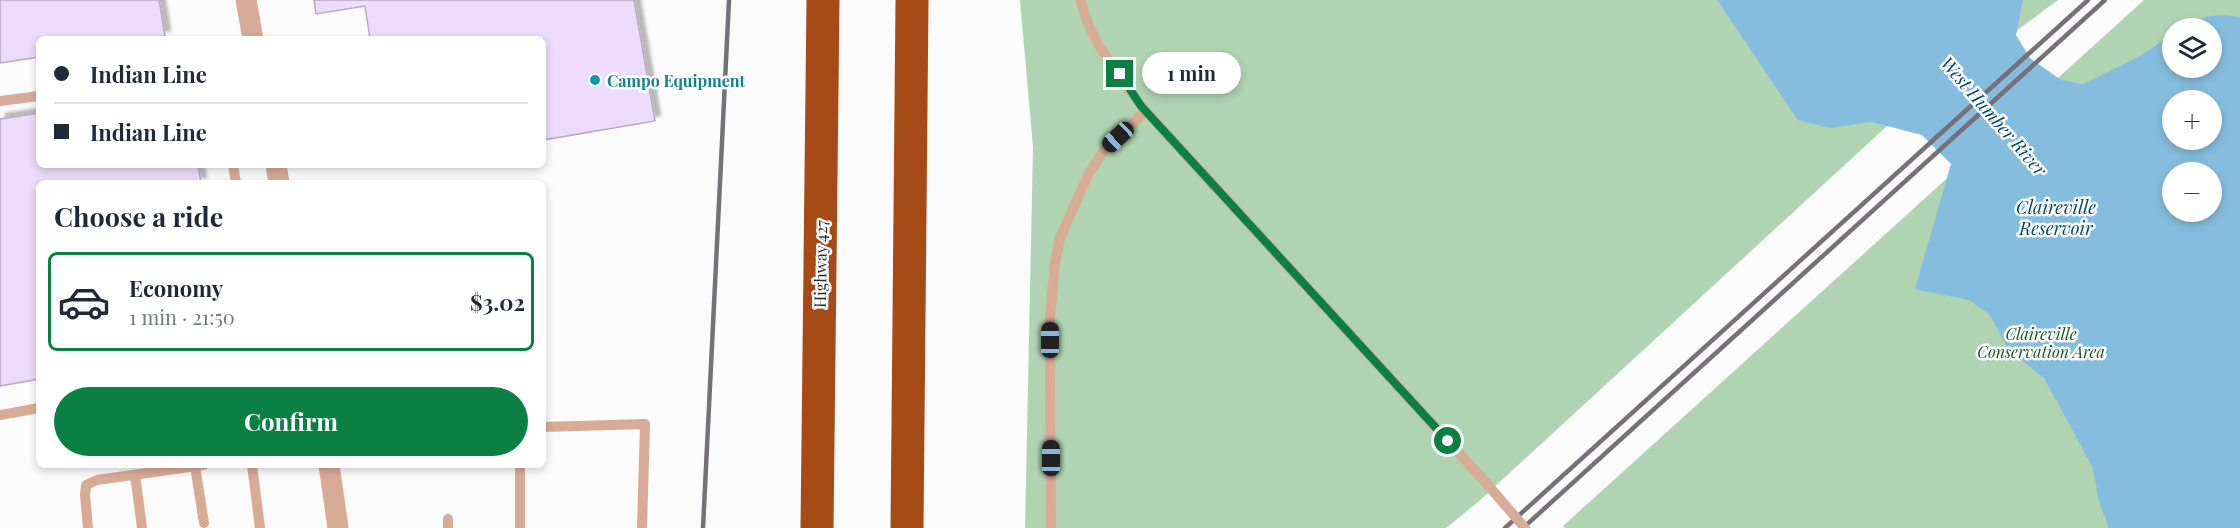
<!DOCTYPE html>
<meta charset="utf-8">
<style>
body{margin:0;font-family:"Playfair Display",serif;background:#f2f2f3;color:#1f2937;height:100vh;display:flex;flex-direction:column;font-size:22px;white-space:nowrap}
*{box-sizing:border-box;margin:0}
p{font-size:20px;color:#747a83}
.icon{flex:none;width:33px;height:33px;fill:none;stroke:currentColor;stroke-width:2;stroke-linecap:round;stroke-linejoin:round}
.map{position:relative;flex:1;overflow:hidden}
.drawer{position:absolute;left:36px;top:180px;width:510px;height:288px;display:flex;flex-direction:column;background:#fff;border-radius:9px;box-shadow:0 3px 9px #0003}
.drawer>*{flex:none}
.hud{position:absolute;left:36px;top:36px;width:510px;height:132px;border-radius:9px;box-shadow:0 3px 9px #0003;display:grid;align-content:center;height:132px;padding:0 18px;background:#fff}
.fabs{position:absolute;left:2162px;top:18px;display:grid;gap:12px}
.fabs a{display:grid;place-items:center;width:60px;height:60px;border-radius:50%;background:#fff;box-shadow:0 3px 9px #0003;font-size:30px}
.end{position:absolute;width:27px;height:27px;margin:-14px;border:8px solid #0b8043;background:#fff;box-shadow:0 0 0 3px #fff}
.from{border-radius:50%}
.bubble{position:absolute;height:42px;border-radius:21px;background:#fff;box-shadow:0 3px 9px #0003;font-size:20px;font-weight:700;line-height:42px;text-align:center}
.car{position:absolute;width:18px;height:36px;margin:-18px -9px;border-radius:8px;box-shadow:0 0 4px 2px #0007;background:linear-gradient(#222 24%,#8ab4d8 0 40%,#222 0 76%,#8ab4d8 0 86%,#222 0)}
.hud b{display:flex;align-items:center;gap:21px;height:57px;font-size:22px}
.hud b+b{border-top:2px solid #e0e1e3}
.hud i{width:15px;height:15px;background:#1f2937}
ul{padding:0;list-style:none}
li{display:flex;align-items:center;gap:18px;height:99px;margin:0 12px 9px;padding:0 6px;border:3px solid transparent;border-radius:9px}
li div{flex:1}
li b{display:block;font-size:22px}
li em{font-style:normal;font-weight:700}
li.active{border-color:#0b8043}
li>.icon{width:54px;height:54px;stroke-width:1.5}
h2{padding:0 18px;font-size:27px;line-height:72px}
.primary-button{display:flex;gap:12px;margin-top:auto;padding:12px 18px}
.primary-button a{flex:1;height:69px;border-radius:36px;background:#0b8043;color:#fff;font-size:24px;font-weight:700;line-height:69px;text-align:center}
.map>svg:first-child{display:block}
.green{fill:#b0d3b2;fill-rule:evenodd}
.water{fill:#85bdde;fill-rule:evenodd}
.building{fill:#ecdbfa;stroke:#b7a9c3;stroke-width:1.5;filter:url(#shadow)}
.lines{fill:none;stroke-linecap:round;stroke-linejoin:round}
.service{stroke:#d8ab96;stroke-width:10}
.minor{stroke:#d8ab96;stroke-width:21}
.motorway{stroke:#a64b15;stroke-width:33}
.rail{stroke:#747178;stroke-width:4.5}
.service-bridge{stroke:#d8ab96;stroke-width:10}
.route{stroke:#0b8043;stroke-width:8}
.culture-dot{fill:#0f9aa8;stroke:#fff;stroke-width:2}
.labels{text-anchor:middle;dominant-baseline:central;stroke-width:5;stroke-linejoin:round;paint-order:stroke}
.culture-label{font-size:16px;font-weight:bold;fill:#0d838f;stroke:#fff;text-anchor:start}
.street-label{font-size:16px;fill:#2a2631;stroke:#fff}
.park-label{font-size:16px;font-style:italic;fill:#125521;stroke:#fff}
.water-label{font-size:18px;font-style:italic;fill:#004a6a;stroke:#fff}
</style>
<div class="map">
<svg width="2240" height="528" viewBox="0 0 2240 528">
<defs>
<filter id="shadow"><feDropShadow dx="5.5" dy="-5.5" stdDeviation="1.5" flood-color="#0004"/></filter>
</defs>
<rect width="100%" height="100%" fill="#fbfbfb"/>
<path class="green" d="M1020 0H2058L1887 126 1478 502 1446 528H1025L1033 147Z
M2144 0H2240V528H1565L1563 526ZM2172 28H2211V68H2172ZM2172 100H2211V140H2172ZM2172 172H2211V212H2172Z"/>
<path class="water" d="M1717 0H2023L2016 35 2030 58 2061 80 2083 84 2138 57 2172 35V68H2211V28H2183C2204 15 2215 13 2240 17V528H2109L2099 502 2093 468 2044 378 2009 350 1989 314 1969 300 1915 289 1951 164 1922 135 1872 122 1829 128 1798 120ZM2172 100H2211V140H2172ZM2172 172H2211V212H2172Z"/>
<path class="building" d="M0 0H159L165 36 148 39H39V57L0 63Z
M314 0H634L655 121 543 140V39H370L365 6 316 14Z
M39 113V165H198L201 183H39V379L0 386V119Z"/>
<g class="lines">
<path class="service" d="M1081 0C1088 39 1119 74 1141 106L1480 476
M0 101 39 96
M233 165 236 183
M0 415 39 408
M543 427 645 424 642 528
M252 465 260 528
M520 465V528
M195 466 204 523
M135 475 142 528
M88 528 85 495 86 485 97 480 204 465
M448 528V519
M1051 528 1050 317 1055 263 1060 238 1088 175 1104 150 1146 111"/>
<path class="minor" d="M246 0 253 39
M276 165 279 183
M329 465 338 528"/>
<path class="motorway" d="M817 528 823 0
M907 528 912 0"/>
<path class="rail" d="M703 528 729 0
M1505 528 2088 0
M1523 528 2105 0"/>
<path class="service-bridge" d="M1480 476 1525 528"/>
</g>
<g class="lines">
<path class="route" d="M1120 74 1141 106 1448 441"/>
</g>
<circle class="culture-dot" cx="595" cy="80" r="6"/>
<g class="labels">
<g class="culture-label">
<text x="607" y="80">Campo Equipment</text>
</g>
<g class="street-label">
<text transform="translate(820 264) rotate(-89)">Highway 427</text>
</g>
<g class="park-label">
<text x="2041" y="333">Claireville<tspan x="2041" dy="18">Conservation Area</tspan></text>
</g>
<g class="water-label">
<text transform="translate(1994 116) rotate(49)">West Humber River</text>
<text x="2056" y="207">Claireville<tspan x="2056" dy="21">Reservoir</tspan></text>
</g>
</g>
</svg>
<div class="fabs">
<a><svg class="icon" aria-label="layers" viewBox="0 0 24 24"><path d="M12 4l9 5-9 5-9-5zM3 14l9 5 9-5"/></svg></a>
<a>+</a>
<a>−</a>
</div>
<i class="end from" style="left:1448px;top:441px"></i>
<i class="end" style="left:1120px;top:74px"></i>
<div class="bubble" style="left:1142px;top:52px;width:99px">1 min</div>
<i class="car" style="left:1118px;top:137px;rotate:227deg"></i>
<i class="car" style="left:1050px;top:340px;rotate:0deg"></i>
<i class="car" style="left:1051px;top:458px;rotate:0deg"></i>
<div class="hud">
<b><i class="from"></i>Indian Line</b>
<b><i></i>Indian Line</b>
</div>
<section class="drawer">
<h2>Choose a ride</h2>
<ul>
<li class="active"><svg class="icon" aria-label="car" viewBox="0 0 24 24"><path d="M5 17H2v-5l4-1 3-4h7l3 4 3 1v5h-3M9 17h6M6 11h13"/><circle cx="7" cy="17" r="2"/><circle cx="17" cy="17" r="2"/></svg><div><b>Economy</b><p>1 min · 21:50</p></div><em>$3.02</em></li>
</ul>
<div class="primary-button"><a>Confirm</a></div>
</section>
</div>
